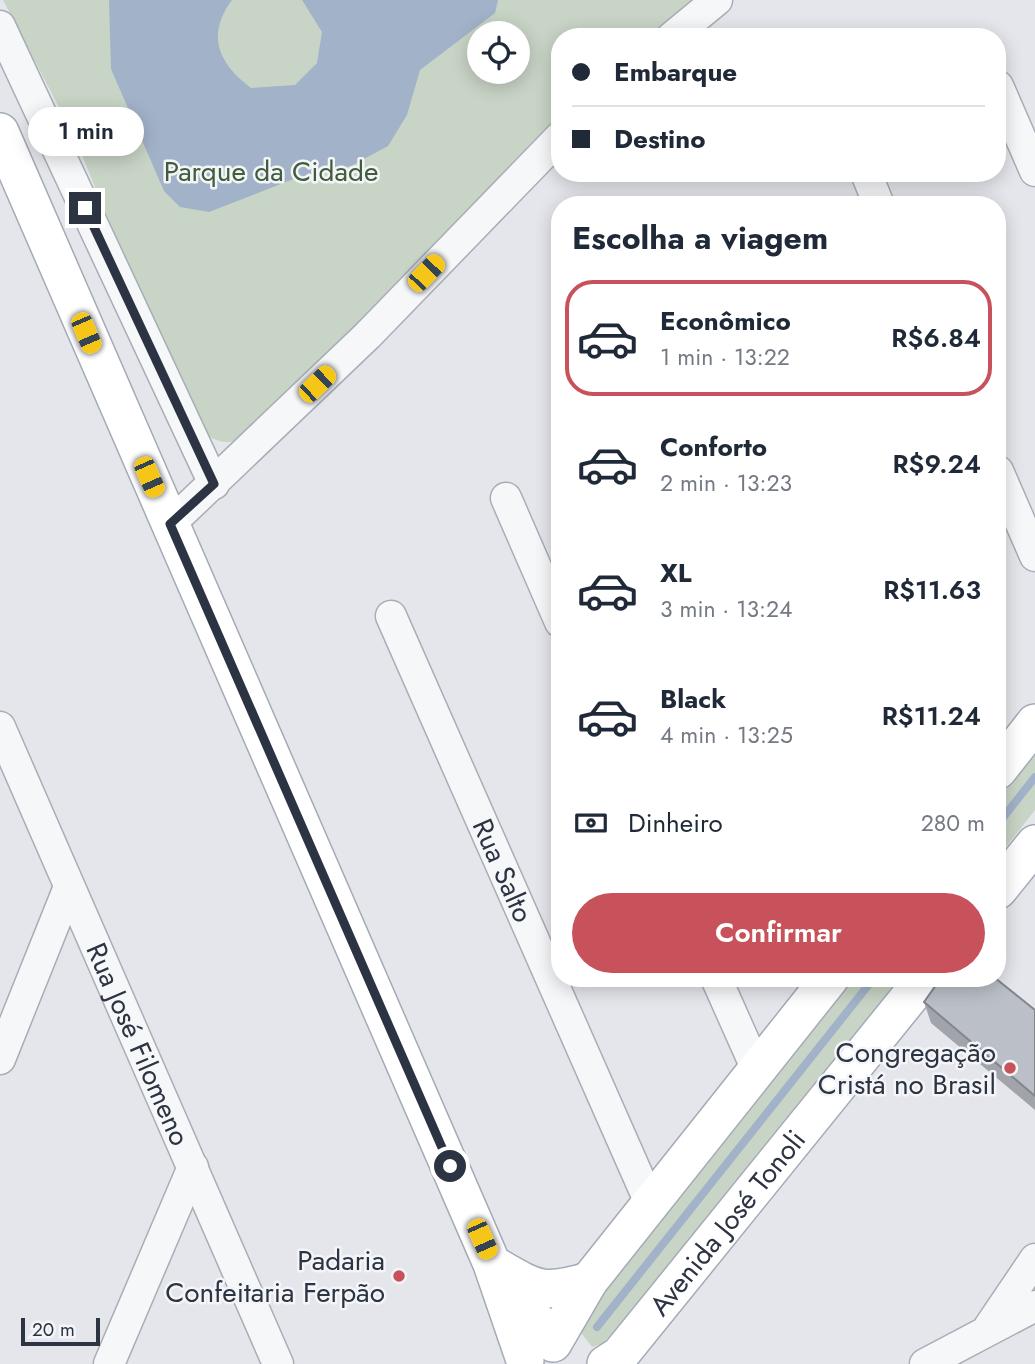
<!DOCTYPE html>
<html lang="pt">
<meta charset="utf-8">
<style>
body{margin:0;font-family:Jost,sans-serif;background:#f2f2f3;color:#1f2937;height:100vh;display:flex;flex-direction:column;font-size:26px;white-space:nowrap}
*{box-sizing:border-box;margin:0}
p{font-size:23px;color:#747a83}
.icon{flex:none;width:38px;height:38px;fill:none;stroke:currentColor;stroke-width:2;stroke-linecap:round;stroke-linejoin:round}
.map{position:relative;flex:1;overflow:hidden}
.side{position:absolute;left:551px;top:196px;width:455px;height:791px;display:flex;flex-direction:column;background:#fff;border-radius:28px;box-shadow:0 4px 18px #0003}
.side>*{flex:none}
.guide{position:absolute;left:551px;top:28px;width:455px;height:154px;border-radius:28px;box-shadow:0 4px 18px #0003;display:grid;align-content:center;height:154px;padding:0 21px;background:#fff}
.controls{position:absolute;left:467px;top:21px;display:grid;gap:14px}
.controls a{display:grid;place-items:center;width:63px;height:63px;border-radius:50%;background:#fff;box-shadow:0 4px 18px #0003;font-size:35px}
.scale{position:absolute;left:21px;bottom:18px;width:79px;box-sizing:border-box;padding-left:7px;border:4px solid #2c3342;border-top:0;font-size:19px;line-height:24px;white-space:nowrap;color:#2c3342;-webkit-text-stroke:5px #f4f5f8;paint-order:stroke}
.end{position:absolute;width:32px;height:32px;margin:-16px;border:9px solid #2c3342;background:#fff;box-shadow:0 0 0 4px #fff}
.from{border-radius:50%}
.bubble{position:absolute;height:49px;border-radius:24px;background:#fff;box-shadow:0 4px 18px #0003;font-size:23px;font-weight:600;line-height:49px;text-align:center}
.car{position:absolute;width:21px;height:42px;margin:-21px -10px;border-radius:9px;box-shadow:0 0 5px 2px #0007;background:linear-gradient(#f5c518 24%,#345 0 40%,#f5c518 0 76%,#345 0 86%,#f5c518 0)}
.guide b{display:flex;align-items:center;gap:24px;height:66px;font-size:26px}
.guide b+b{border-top:2px solid #e0e1e3}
.guide i{width:18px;height:18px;background:#1f2937}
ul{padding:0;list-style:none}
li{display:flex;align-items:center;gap:21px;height:116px;margin:0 14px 10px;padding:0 7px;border:4px solid transparent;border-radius:28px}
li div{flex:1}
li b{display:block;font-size:26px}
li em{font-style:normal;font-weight:600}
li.selected{border-color:#c7525b}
li>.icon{width:63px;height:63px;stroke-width:1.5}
h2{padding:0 21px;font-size:32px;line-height:84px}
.pay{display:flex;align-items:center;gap:18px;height:77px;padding:0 21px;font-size:26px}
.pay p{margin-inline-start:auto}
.action{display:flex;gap:14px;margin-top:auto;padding:14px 21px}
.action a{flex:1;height:80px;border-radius:42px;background:#c7525b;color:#fff;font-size:28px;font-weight:600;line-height:80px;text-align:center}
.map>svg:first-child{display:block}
.green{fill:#c8d4c6;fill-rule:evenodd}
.water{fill:#a2b2c8}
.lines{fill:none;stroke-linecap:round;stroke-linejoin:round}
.stream{stroke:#a2b2c8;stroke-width:8}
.minor-casing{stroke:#a9adb5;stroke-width:33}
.major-casing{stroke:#a4aab6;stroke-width:40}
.minor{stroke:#f6f7f9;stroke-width:30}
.major{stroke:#fff;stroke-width:37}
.wall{fill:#a1a4ab}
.building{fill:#bbbfc7;stroke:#83868b;stroke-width:2}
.route{stroke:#2c3342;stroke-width:9}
.poi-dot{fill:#c7525b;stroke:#f4f5f8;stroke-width:2.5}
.labels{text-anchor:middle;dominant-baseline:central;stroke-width:5;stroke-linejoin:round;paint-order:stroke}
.park-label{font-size:28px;fill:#3f5d3b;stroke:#f4f5f8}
.street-label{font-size:28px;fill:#2c3342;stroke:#f4f5f8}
.poi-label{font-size:28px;fill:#2c3342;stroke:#f4f5f8;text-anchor:end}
</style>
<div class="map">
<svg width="1035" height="1364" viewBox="0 0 1035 1364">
<rect width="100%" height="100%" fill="#e4e6eb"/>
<path class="green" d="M3 0H701L648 37H560V117L250 435C223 450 206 439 189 417L75 138ZM480 33H518V72H480Z
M1035 752V810L998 857V799Z
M854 978H900L619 1327 603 1343 592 1347 580 1331 612 1279Z"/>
<path class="water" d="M109 0H232C206 35 218 63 251 88L295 85 317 63 322 32 302 0H498L495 13 420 70 407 115 388 146 351 166 296 178 209 212 180 207 164 191 111 69Z"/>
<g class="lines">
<path class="stream" d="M998 824 1035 777
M597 1327 874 978"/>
<defs>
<g id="minor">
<path d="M0 26 214 484"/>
<path d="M672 37 717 0"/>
<path d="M998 86 1035 171"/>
<path d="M866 173 879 205"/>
<path d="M998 471 1035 556"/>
<path d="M506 498 560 622"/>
<path d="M170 524 368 335 560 137"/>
<path id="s1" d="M391 616 650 1203"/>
<path id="s2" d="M0 727 278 1364"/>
<path d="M716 978 757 1070"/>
<path d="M0 1059 69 887"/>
<path d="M989 1327 1035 1259"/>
<path d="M109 1364 193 1167"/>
<path d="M925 1364 1035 1306"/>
</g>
<g id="major">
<path d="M0 132 492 1264 525 1360"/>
<path d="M998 770 1035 723"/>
<path d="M998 890 1035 844"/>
<path d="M499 1268C538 1291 546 1294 589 1281"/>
<path d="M510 1286 553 1343 589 1281 830 978"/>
<path id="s3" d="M606 1364 620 1355 925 978"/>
</g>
</defs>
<use href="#minor" class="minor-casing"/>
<use href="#major" class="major-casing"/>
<use href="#minor" class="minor"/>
<use href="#major" class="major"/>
</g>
<path class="wall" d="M924 1002 1035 1010V1110L931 1023Z"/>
<path class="building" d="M941 978H995L1035 1010V1096L924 1002Z"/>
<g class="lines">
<path class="route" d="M85 208 214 484 170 524 450 1166"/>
</g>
<g class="poi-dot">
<circle cx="1010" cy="1068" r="7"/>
<circle cx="399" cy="1276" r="7"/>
</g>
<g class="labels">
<g class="park-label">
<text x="271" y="171">Parque da Cidade</text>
</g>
<g class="street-label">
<text stroke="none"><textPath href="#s1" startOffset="278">Rua Salto</textPath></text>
<text stroke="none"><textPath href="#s2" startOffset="346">Rua José Filomeno</textPath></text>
<text stroke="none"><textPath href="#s3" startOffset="187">Avenida José Tonoli</textPath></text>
</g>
<g class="poi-label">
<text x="996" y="1052">Congregação<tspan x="996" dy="32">Cristá no Brasil</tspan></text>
<text x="385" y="1260">Padaria<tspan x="385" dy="32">Confeitaria Ferpão</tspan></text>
</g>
</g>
</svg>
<div class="controls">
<a><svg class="icon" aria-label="locate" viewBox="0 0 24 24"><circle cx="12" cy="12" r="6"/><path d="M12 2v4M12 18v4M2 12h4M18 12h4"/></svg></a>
</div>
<div class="scale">20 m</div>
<i class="end from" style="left:450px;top:1166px"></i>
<i class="end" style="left:85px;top:208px"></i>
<div class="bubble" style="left:28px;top:107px;width:116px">1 min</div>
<i class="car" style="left:426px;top:273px;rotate:44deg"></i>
<i class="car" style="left:86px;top:333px;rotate:157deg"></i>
<i class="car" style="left:317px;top:384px;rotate:46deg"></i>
<i class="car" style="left:149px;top:477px;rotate:156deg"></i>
<i class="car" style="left:482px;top:1239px;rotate:156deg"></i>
<div class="guide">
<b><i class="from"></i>Embarque</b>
<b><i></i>Destino</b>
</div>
<section class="side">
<h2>Escolha a viagem</h2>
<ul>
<li class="selected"><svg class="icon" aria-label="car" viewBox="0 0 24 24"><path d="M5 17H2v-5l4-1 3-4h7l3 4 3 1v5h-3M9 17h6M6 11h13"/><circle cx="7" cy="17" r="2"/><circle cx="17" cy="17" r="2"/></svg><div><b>Econômico</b><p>1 min · 13:22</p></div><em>R$6.84</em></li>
<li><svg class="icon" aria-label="car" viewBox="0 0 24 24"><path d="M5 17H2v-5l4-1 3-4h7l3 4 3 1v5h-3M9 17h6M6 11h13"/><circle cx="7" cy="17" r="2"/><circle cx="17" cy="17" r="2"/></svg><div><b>Conforto</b><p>2 min · 13:23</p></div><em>R$9.24</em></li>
<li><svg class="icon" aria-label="car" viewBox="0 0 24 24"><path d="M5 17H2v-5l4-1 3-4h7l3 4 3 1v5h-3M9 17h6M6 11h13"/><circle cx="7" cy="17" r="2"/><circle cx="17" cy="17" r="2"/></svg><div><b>XL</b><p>3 min · 13:24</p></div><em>R$11.63</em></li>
<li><svg class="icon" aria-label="car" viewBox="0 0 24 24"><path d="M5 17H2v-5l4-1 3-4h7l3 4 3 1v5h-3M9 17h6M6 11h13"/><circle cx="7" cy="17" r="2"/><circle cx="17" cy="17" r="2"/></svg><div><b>Black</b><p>4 min · 13:25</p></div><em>R$11.24</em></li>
</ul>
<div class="pay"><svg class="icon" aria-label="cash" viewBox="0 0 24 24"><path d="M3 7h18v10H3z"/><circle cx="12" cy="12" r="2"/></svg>Dinheiro<p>280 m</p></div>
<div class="action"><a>Confirmar</a></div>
</section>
</div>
